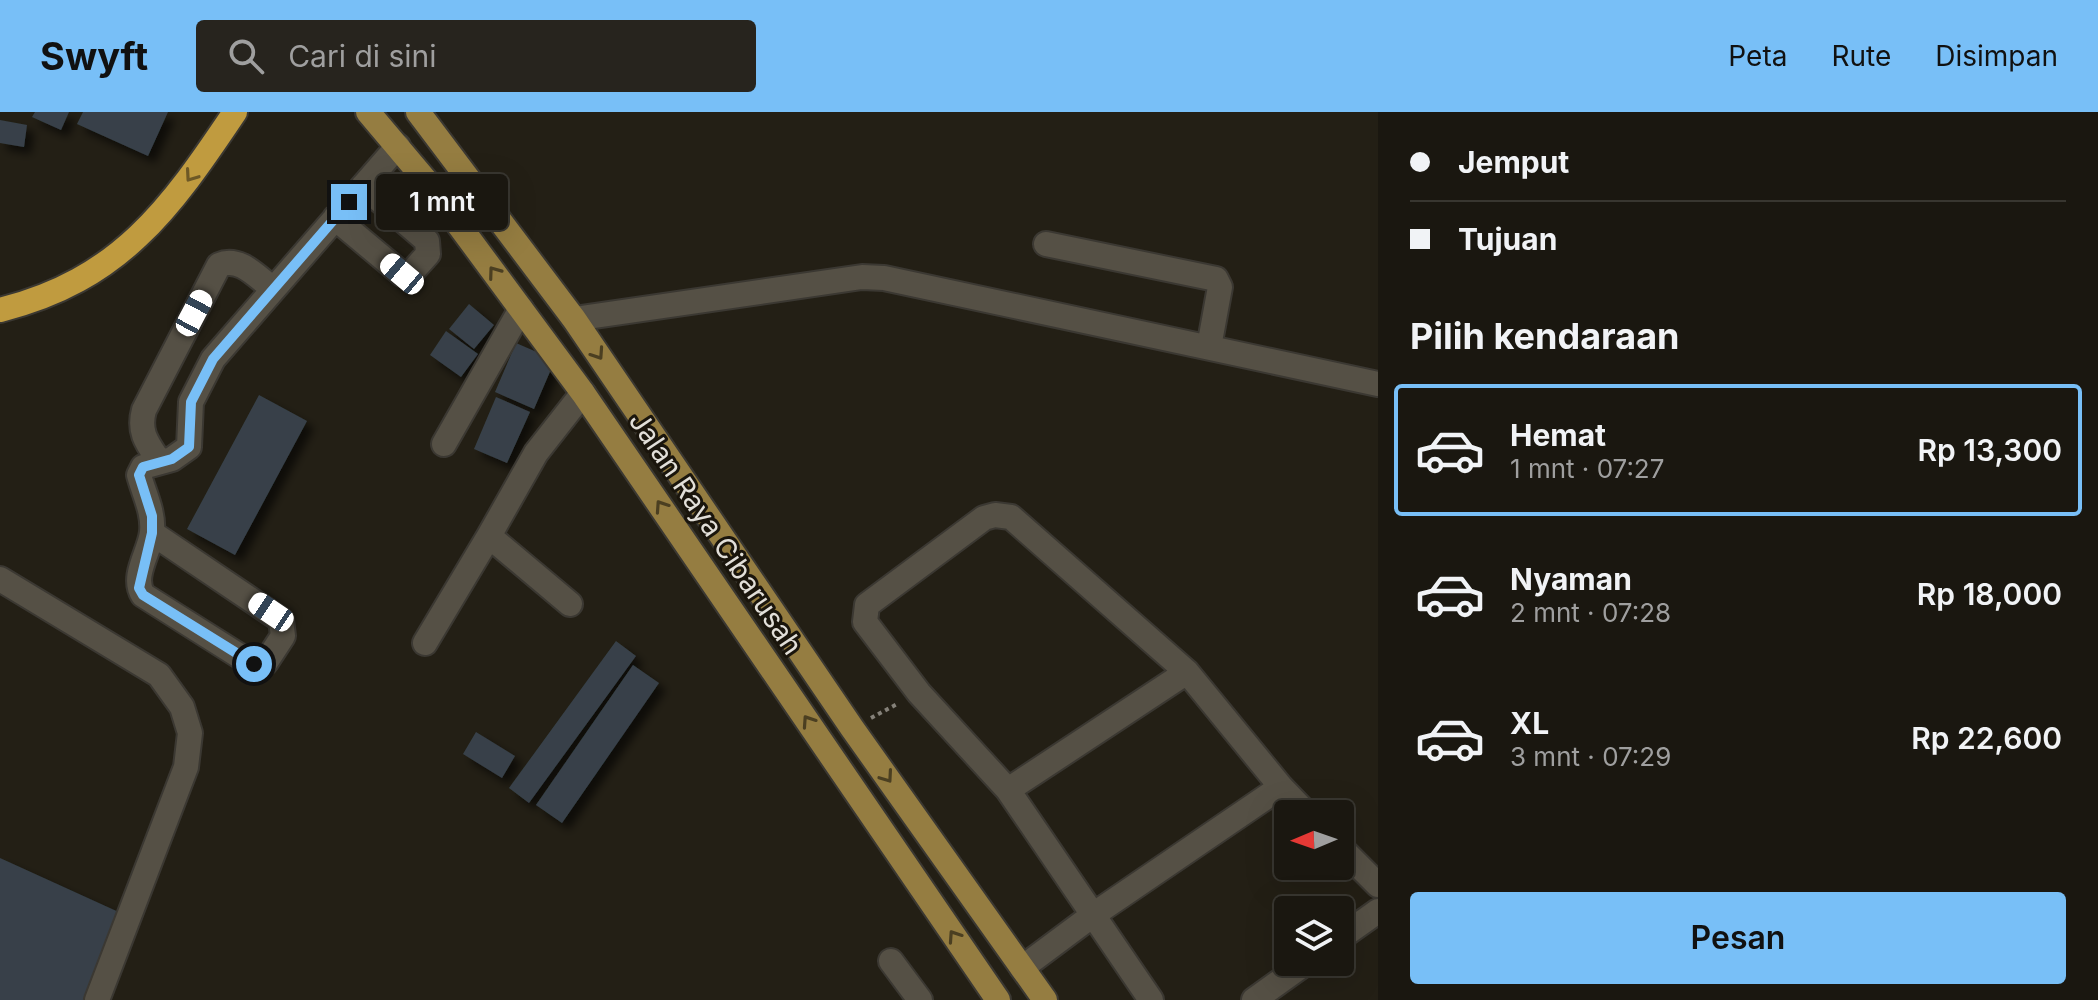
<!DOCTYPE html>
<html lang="id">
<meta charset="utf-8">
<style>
body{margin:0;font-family:Inter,sans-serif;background:#27241e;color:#f1f3f6;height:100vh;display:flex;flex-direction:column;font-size:30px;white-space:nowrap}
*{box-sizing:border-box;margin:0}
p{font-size:26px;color:#9f9f9f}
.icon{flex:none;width:44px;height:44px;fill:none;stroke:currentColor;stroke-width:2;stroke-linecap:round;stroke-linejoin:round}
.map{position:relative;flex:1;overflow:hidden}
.sheet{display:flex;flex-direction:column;background:#1a1710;width:720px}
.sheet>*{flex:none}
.guide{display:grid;align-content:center;height:176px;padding:0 32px;background:#1a1710}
.needle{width:52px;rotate:268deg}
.buttons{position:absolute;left:1274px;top:688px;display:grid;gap:16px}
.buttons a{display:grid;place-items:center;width:80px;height:80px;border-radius:8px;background:#1a1710;box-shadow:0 8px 32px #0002,0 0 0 2px #383630;font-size:40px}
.end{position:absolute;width:36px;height:36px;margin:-18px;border:10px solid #78bff7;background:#111;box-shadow:0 0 0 4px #111}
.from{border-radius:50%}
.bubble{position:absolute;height:56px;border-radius:8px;background:#1a1710;box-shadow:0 8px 32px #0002,0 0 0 2px #383630;font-size:26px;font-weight:600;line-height:56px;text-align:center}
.car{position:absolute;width:24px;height:48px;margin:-24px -12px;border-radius:10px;box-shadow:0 0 6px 2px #0007;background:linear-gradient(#fff 24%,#345 0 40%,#fff 0 76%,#345 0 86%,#fff 0)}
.guide b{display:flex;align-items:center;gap:28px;height:76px;font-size:30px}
.guide b+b{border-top:2px solid #383630}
.guide i{width:20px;height:20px;background:#f1f3f6}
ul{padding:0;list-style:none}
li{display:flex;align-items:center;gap:24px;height:132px;margin:0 16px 12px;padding:0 16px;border:4px solid transparent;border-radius:8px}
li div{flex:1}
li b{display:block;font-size:30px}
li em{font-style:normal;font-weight:600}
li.current{border-color:#78bff7}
li>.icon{width:72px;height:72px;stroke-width:1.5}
h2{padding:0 32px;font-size:36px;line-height:96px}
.primary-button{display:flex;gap:16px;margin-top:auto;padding:16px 32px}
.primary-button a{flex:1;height:92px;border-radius:8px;background:#78bff7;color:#111;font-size:32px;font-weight:600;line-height:92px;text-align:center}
header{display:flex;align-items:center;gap:48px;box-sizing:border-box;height:112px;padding:0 40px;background:#78bff7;color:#111}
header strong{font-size:38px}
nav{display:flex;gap:44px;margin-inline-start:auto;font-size:28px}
.search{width:560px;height:72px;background:#27241e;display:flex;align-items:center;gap:20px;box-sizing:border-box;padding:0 28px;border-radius:8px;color:#9f9f9f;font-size:30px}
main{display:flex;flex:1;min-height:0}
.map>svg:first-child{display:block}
.building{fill:#374149;filter:url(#shadow)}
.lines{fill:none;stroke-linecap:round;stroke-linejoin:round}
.minor-casing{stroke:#3b3832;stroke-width:28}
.major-casing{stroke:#3b3832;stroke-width:28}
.highway-casing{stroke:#3b3832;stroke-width:28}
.path{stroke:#858179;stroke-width:4;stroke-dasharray:4 4;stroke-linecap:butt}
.minor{stroke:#555045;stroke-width:24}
.major{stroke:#957d41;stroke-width:24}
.highway{stroke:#c09b3f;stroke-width:24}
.oneway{stroke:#6d5826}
.oneway2{stroke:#4b3f21}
.route{stroke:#78bff7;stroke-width:10}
.labels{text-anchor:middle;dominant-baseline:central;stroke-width:6;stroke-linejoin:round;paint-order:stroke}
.street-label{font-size:28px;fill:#e2dfd9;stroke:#1a150c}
</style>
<header>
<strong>Swyft</strong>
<div class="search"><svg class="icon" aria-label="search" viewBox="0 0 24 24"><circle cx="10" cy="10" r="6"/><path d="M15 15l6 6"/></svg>Cari di sini</div>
<nav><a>Peta</a><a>Rute</a><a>Disimpan</a></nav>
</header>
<main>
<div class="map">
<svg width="1378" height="888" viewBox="0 0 1378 888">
<defs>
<filter id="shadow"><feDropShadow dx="7" dy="7" stdDeviation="4" flood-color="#0009"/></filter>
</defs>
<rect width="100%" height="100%" fill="#231f15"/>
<path class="building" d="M35 0H69L61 18 32 5Z
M83 0H168L148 44 77 12Z
M0 8 27 13 24 35 0 31Z
M469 192 494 213 474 237 449 217Z
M446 219 478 242 461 265 430 243Z
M516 231 555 248 534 297 495 280Z
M259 283 307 309 235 443 187 417Z
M496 285 530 300 507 351 474 337Z
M616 529 636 544 529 691 509 676Z
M633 553 659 571 562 711 536 693Z
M476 620 515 644 502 666 463 642Z
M0 746 123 802 85 888H0Z"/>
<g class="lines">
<defs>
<path id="minor" d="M335 106 402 162H410L428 142 427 129 363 74
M1046 132 1216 167 1220 175 1209 235
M574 207 862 165 884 166 1378 272
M444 332 521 197
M159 349C147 331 138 320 144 298L219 153C240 144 257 165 273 177
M152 421 281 508 283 524 266 550H249L143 483C131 464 150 440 152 420 154 400 144 382 139 363L143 355 172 347 189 335 191 290 213 247 398 34
M0 467 159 563 182 595 190 621 186 655 97 888
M570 492 489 424 536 341 583 281
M425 531 489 424
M1008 678 1187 560
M1340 735 1378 773
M1340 826 1378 799
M891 849 920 888
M1022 856 1093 803 1281 675
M1151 888 1008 678 919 581 865 510 867 493 984 406 995 403 1011 405 1187 560 1281 675 1307 702
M1254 888 1307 850"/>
<path id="major" d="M368 0 427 70 583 281 998 888
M418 0 574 207 852 616 1045 888"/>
<path id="highway" d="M0 198C120 168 170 97 235 0"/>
</defs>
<use href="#minor" class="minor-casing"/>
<use href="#major" class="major-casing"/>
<use href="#highway" class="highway-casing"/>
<path class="path" d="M871 606 899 591"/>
<use href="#minor" class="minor"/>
<use href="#major" class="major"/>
<use href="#highway" class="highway"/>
</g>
<defs><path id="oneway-chevron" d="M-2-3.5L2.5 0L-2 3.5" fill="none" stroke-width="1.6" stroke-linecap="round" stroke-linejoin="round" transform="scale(2)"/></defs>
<use class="oneway" href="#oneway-chevron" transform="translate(191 64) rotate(125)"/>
<g class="oneway2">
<use href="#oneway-chevron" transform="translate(494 160) rotate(-126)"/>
<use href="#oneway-chevron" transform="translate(598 242) rotate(56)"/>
<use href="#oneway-chevron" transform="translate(661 394) rotate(-124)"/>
<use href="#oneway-chevron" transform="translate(808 609) rotate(-124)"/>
<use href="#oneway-chevron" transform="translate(887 665) rotate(55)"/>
<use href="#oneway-chevron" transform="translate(954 824) rotate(-124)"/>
</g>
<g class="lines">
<path class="route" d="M254 552 143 483 139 476 152 421V404L139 363 143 355 172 347 189 335 191 290 213 247 349 90"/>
</g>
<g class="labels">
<g class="street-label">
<text transform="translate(716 421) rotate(56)">Jalan Raya Cibarusah</text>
</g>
</g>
</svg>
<div class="buttons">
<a><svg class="needle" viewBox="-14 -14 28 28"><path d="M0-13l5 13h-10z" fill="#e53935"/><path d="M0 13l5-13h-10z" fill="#9f9f9f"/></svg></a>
<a><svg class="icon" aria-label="layers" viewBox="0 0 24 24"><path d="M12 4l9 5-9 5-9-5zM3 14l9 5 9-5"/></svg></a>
</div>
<i class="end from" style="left:254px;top:552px"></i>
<i class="end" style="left:349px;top:90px"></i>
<div class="bubble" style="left:376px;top:62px;width:132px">1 mnt</div>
<i class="car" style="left:402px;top:162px;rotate:310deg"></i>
<i class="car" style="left:194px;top:201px;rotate:28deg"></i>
<i class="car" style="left:271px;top:500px;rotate:304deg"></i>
</div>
<section class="sheet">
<div class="guide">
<b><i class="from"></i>Jemput</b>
<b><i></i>Tujuan</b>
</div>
<h2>Pilih kendaraan</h2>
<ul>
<li class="current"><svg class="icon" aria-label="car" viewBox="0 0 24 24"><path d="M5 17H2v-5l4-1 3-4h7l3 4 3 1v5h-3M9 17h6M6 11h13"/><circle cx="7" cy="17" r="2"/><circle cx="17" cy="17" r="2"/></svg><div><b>Hemat</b><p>1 mnt · 07:27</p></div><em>Rp 13,300</em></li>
<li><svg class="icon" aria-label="car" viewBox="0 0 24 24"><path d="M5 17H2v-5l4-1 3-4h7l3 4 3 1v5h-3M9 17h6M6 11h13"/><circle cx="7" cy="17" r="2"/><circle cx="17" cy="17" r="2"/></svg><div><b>Nyaman</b><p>2 mnt · 07:28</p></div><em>Rp 18,000</em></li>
<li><svg class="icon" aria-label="car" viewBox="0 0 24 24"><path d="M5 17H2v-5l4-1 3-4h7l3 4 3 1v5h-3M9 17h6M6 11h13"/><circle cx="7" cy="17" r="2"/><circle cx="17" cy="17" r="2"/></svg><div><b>XL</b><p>3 mnt · 07:29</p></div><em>Rp 22,600</em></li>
</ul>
<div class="primary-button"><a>Pesan</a></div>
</section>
</main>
